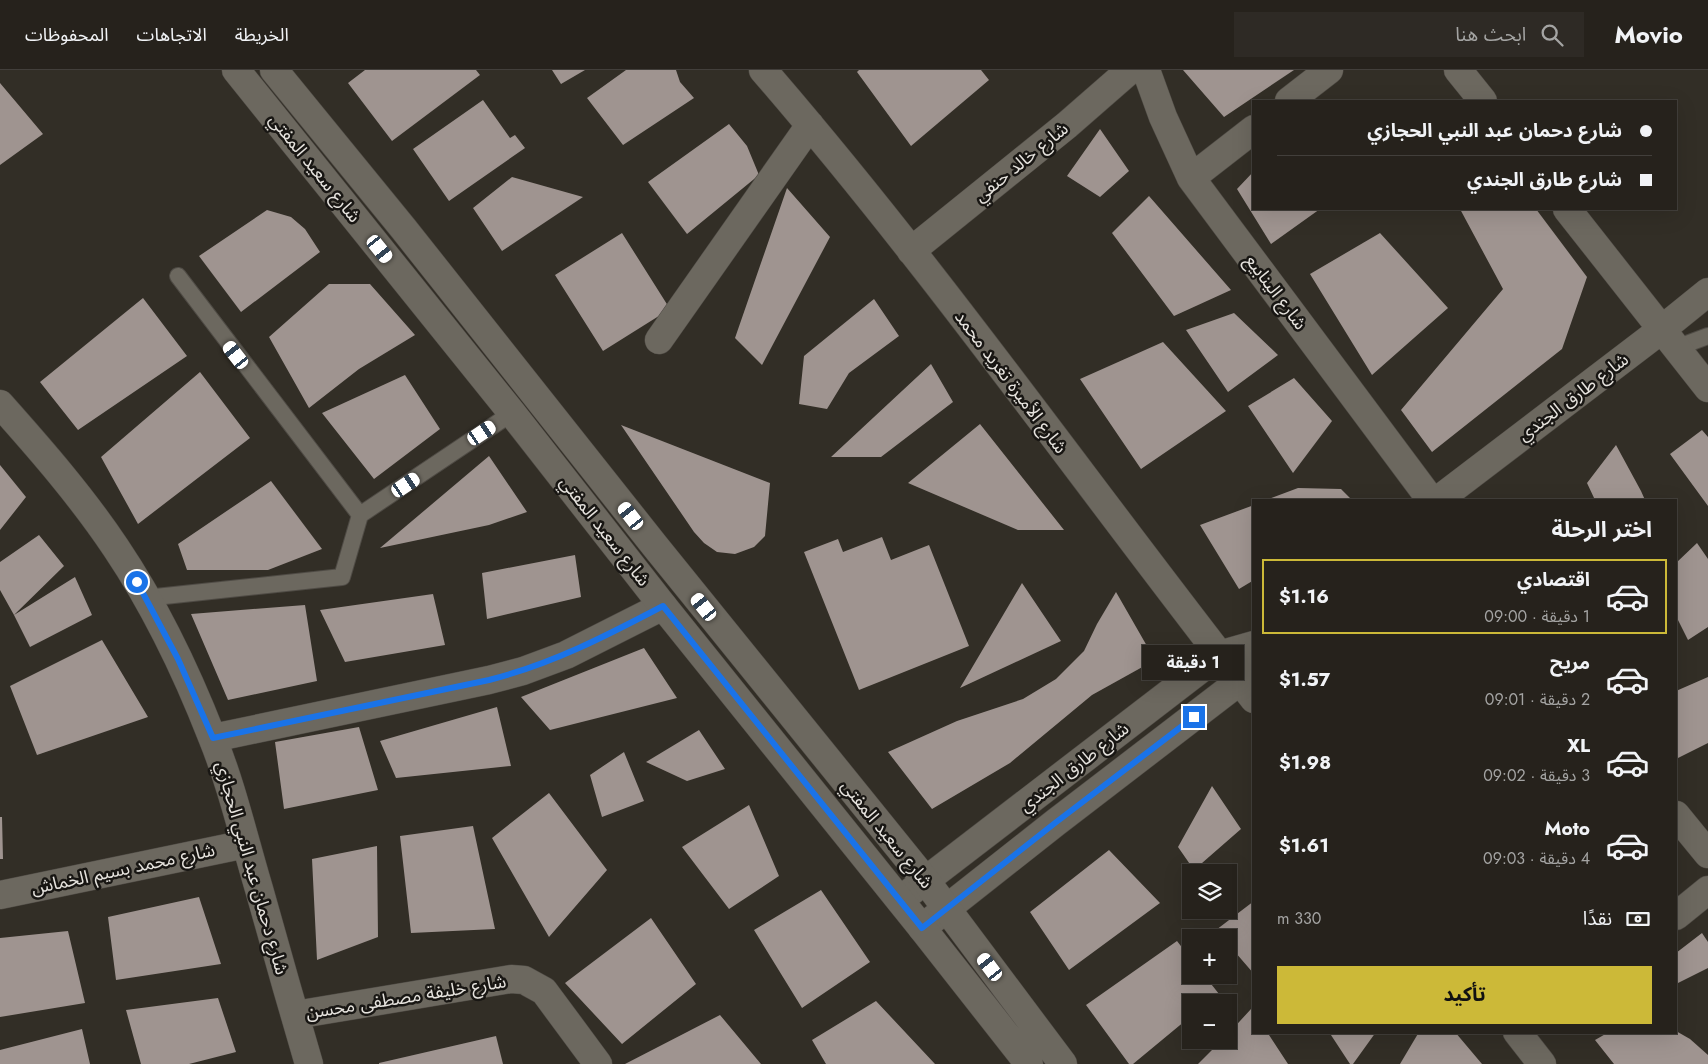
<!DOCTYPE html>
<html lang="ar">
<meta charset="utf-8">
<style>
body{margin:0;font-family:Jost,"Noto Sans Arabic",sans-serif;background:#2e2a25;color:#f1f3f6;direction:rtl;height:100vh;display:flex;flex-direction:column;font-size:19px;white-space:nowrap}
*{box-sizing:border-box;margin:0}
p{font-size:16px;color:#a4a4a3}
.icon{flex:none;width:28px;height:28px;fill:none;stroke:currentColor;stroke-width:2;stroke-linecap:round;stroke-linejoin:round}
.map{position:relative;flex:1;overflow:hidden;direction:ltr}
.details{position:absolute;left:1252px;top:429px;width:425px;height:535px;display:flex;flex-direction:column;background:#26221c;border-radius:0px;box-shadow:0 5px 20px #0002,0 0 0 1px #423f3b;direction:rtl}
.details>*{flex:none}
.hud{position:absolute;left:1252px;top:30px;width:425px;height:110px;border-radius:0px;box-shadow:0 5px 20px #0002,0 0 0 1px #423f3b;direction:rtl;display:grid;align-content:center;height:110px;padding:0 25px;background:#26221c}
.tools{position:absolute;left:1182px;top:794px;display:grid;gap:10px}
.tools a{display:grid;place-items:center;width:55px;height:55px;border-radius:0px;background:#26221c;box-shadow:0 5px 20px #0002,0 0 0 1px #423f3b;font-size:25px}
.end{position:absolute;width:22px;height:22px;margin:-11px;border:6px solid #1a73e8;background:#fff;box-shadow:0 0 0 2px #fff}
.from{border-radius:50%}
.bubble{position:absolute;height:35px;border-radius:0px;background:#26221c;box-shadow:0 5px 20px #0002,0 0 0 1px #423f3b;font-size:16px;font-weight:700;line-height:35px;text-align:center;direction:rtl}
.car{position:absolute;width:15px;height:30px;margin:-15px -8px;border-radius:6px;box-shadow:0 0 4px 1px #0007;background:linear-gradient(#fff 24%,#345 0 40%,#fff 0 76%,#345 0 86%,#fff 0)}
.hud b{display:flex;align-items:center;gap:18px;height:48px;font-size:19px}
.hud b+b{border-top:1px solid #423f3b}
.hud i{width:12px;height:12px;background:#f1f3f6}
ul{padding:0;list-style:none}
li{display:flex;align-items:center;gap:15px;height:75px;margin:0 10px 8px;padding:0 15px;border:2px solid transparent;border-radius:0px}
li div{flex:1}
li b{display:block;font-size:19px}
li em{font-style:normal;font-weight:700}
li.on{border-color:#ccb938}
li>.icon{width:45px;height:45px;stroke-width:1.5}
h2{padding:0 25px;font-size:22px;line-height:60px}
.pay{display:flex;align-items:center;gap:12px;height:55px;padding:0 25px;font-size:19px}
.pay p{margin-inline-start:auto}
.primary-button{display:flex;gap:10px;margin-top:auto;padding:10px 25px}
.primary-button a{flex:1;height:58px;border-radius:0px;background:#ccb938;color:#111;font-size:20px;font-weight:700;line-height:58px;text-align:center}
header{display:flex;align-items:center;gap:30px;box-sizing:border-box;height:70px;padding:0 25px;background:#26221c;border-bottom:1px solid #423f3b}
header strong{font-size:24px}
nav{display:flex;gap:28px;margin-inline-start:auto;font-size:18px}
.search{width:350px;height:45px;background:#2e2a25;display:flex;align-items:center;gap:12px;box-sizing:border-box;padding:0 18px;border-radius:0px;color:#a4a4a3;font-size:19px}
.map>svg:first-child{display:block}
.building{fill:#9f9490}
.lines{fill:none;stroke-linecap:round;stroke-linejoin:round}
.service-casing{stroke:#4f4b45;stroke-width:18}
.minor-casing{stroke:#4f4b45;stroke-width:29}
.tertiary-casing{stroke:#4f4b45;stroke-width:29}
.service{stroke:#6c685f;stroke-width:16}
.minor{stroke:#6c685f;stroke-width:28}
.tertiary{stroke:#6c685f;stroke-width:28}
.route{stroke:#1a73e8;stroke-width:6}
.labels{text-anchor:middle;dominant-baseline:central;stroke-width:5;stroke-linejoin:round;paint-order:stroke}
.street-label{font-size:18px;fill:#e6e3de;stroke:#181613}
</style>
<header>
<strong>Movio</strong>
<div class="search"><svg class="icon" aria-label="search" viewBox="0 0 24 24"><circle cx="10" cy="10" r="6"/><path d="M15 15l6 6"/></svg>ابحث هنا</div>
<nav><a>الخريطة</a><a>الاتجاهات</a><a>المحفوظات</a></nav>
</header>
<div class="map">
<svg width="1708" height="994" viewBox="0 0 1708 994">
<rect width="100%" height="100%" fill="#322e26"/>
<path class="building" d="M365 0H476L480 5 392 71 348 13Z
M552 0H585L561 14Z
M626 0H676L680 12 694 28 623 75 587 28Z
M859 0H981L989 10 911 76 857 2Z
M1183 0H1294L1224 47Z
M0 13 43 64 0 95Z
M483 30 510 68 515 65 525 78 449 131 413 79Z
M729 54 747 76 759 105 687 164 648 112Z
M1100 59 1129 101 1100 127 1067 106Z
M1254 101V139H1320L1271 174 1237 119Z
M512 107 583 127 502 181 473 138Z
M787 118 830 167 762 295 735 268Z
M1149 126 1231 220 1174 246 1112 163Z
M1460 139H1536L1587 207 1562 279 1432 382 1401 340 1503 219Z
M267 140 291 147 305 159 320 182 241 242 199 186Z
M622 163 670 239 603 281 555 205Z
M1380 163 1448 238 1372 305 1310 204Z
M329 214H370L415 265 359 299 309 338 269 267Z
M143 228 187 286 78 360 40 312Z
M874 229 899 266 849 303 827 339 799 334 804 286Z
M1234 243 1278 285 1228 322 1186 260Z
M1163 272 1226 341 1141 399 1080 309Z
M931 294 953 332 881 387H831Z
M200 302 250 368 138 454 101 387Z
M405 305 440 359 374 409 322 343Z
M1294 308 1332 351 1293 403 1248 336Z
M980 354 1064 460H1018L908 413Z
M621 355 770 413 765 466 754 477 735 484 717 482 704 473 694 462Z
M1702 360 1708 367V436L1670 384Z
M1616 375 1641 421 1645 430H1595L1587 413Z
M489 386 527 442 489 455 380 478Z
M0 395 26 427 0 460Z
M271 411 322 479 268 500H187L178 474Z
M1298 418 1341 419 1352 430H1266Z
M1254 435V510L1239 519 1200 455Z
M39 465 64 496 14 545 0 520V492Z
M882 467 891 490 929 475 969 576 859 620 804 482 838 469 843 482Z
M1697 473 1708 489V557L1688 570 1676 546V493Z
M575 485 581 527 487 549 482 503Z
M75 507 92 545 30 577 14 545Z
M1022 513 1061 571 960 618Z
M1116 522 1155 590 1092 625 1010 693 932 739 888 682 957 651 1023 629 1056 609 1084 581 1097 554Z
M433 524 445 575 345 592 320 540Z
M305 535 317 611 228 630 191 544Z
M102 570 148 647 37 685 10 616Z
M644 578 677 628 550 660 521 627Z
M1708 607V673L1676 689V621Z
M497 637 511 696 396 708 380 671Z
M359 657 378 720 284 739 275 672Z
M699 660 725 699 687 711 646 692Z
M624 682 644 731 602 747 590 705Z
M1212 716 1241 759 1194 800 1178 777Z
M549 723 607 800 549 867 492 768Z
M749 735 779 806 729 839 682 777Z
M0 747H2L3 789H0Z
M473 756 495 859 411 863 400 766Z
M377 776 378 867 317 890 312 789Z
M1109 780 1160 833 1069 900 1030 842Z
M821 820 870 892 802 938 754 860Z
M199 827 221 894 116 910 108 847Z
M1254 831V904L1229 875V868H1222L1216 860Z
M651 848 696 914 622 974 565 913Z
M68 861 85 933 0 947V868Z
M1702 863 1708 872V898L1676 914V883Z
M1177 871 1191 889V905H1204L1219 924 1208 932H1191V946L1133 994H1129L1086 935Z
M218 928 236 982 189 994H141L126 940Z
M876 931 935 994H826L812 970Z
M1251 939 1254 943V962H1267L1288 994H1198L1222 970H1229V963Z
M720 945 761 994H625Z
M82 959 90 994H0V980Z
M1676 961 1690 969 1708 985V994H1614L1595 970 1609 962H1676Z
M1329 962H1376L1353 994H1350Z
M1419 962H1455L1482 994H1400Z
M496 966 503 994H379V993Z"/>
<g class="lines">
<defs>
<path id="service" d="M178 206 360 445 512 343
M1676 278 1708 266
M146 528 342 507 360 445"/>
<path id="minor" d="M763 0C937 201 1090 420 1254 629
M1146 0 1163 47 1191 108 1431 430
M1458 0 1483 31
M1289 31 1329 0
M1191 108 1254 59
M1567 139 1708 318
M911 181 1067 55 1130 0
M659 270 810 55
M0 334C41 380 82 427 116 478 155 536 187 603 212 667 232 716 244 769 259 819 275 877 292 936 309 994
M1438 430 1661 260 1708 222
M213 668 489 610 523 601 566 585 663 536
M1676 745 1708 784
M0 825 246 774
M900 830 1219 585 1254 575
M1676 846 1708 820
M922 858 1055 753 1240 611 1248 594
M295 945 511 909 524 910 544 921 598 994
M1517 962 1542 994"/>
<path id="tertiary" d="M236 0 512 343 663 536 922 858 1029 994
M274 0 403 158 655 476 926 811 1063 994"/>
</defs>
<use href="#service" class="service-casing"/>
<use href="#minor" class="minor-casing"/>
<use href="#tertiary" class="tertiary-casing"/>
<use href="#service" class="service"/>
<use href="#minor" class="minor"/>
<use href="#tertiary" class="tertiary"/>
</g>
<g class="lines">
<path class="route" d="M137 512 178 589 213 668 489 610C552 594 606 566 663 536L922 858 1055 753 1194 647"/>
</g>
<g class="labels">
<g class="street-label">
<text transform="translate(1021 92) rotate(-39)">شارع خالد حنفي</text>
<text transform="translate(315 98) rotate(51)">شارع سعيد المفتي</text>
<text transform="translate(1276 222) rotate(53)">شارع الينابيع</text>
<text transform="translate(1011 312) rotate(53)">شارع الأميرة تغريد محمد</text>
<text transform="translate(1573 327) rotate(-37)">شارع طارق الجندي</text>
<text transform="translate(605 461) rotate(52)">شارع سعيد المفتي</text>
<text transform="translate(1074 697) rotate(-38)">شارع طارق الجندي</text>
<text transform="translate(887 764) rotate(51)">شارع سعيد المفتي</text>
<text transform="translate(252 798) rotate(74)">شارع دحمان عبد النبي الحجازي</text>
<text transform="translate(123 799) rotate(-12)">شارع محمد بسيم الخماش</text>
<text transform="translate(406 927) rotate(-9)">شارع خليفة مصطفى محسن</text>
</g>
</g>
</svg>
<div class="tools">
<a><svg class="icon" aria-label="layers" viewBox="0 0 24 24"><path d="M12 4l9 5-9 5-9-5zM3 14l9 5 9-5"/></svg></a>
<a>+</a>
<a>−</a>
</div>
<i class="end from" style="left:137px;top:512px"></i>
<i class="end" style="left:1194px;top:647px"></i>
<div class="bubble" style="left:1142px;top:575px;width:102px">1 دقيقة</div>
<i class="car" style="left:380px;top:179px;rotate:141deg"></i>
<i class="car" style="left:236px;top:285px;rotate:322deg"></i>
<i class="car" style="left:482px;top:363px;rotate:56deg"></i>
<i class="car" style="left:406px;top:415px;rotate:56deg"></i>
<i class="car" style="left:631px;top:446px;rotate:322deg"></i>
<i class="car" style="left:704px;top:537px;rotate:321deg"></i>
<i class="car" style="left:990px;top:897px;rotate:323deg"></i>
<div class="hud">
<b><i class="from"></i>شارع دحمان عبد النبي الحجازي</b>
<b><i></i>شارع طارق الجندي</b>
</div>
<section class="details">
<h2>اختر الرحلة</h2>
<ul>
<li class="on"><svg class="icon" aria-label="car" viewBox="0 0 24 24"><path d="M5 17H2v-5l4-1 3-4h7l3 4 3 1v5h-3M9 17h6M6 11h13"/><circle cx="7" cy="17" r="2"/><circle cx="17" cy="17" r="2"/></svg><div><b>اقتصادي</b><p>1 دقيقة · 09:00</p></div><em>$1.16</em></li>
<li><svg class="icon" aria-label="car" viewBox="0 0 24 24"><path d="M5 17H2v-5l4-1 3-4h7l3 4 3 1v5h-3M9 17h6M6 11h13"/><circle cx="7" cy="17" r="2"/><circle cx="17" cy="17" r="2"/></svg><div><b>مريح</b><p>2 دقيقة · 09:01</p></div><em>$1.57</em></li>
<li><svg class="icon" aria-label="car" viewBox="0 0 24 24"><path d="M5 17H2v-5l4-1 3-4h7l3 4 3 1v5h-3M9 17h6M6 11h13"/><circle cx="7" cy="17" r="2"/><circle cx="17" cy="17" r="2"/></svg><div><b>XL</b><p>3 دقيقة · 09:02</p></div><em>$1.98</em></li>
<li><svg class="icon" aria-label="car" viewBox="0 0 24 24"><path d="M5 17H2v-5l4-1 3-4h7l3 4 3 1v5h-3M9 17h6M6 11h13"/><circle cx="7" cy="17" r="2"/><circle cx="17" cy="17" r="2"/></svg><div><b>Moto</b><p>4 دقيقة · 09:03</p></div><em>$1.61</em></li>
</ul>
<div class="pay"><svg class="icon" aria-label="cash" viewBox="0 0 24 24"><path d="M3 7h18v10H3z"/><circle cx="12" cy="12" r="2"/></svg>نقدًا<p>330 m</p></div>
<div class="primary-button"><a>تأكيد</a></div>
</section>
</div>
